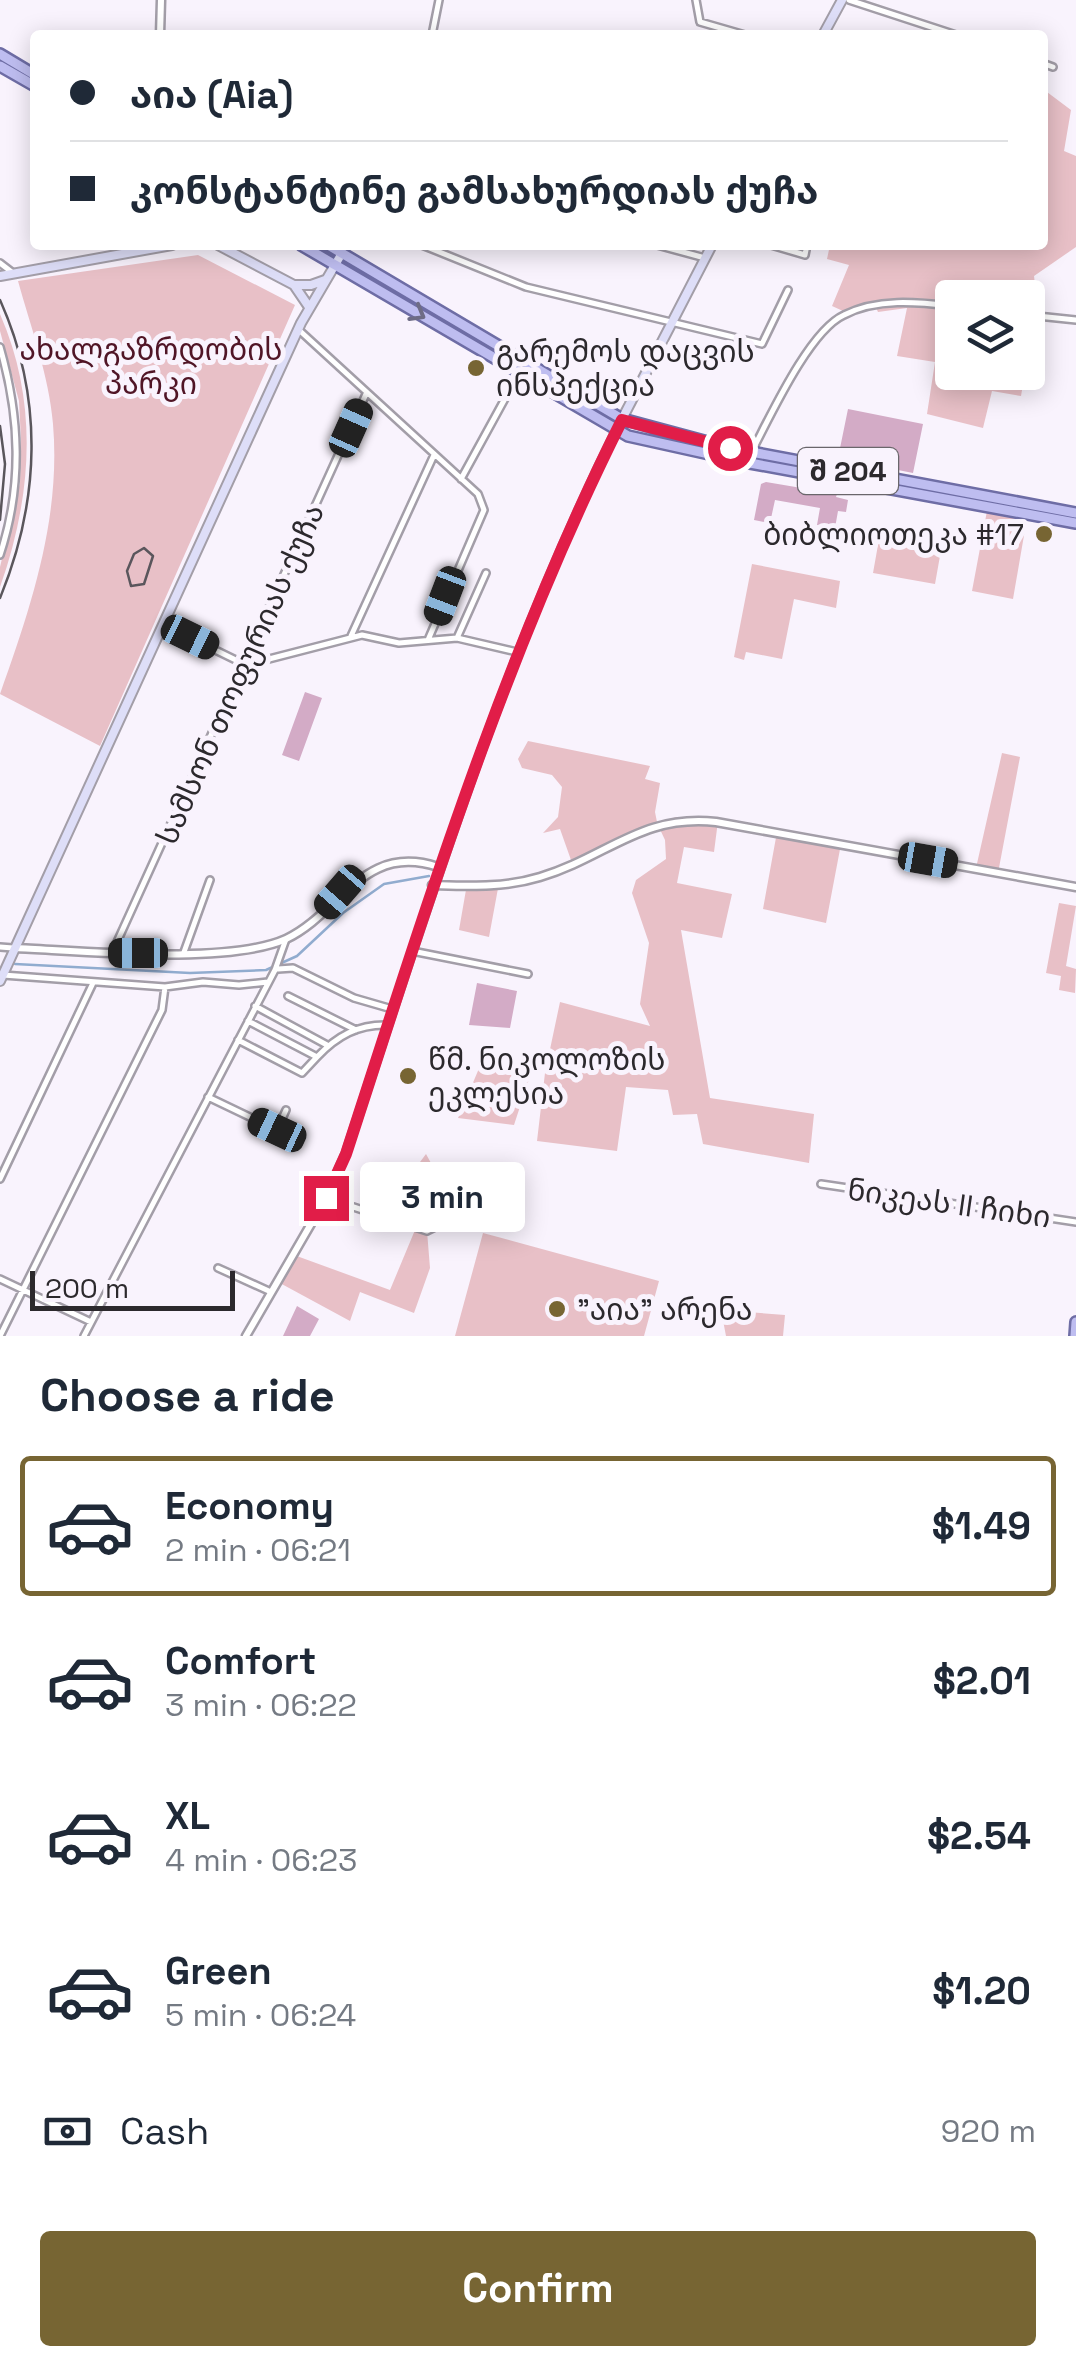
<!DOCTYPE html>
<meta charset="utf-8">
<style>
body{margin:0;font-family:"Space Grotesk","Noto Sans Georgian",sans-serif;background:#f2f2f3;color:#1f2937;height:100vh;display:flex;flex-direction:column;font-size:38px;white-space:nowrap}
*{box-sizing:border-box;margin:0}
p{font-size:32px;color:#747a83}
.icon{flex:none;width:55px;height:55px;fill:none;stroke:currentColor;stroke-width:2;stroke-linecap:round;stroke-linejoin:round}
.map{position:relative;height:1336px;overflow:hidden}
.panel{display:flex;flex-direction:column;background:#fff;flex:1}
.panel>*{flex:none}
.banner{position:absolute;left:30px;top:30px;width:1018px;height:220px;border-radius:10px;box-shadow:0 5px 25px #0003;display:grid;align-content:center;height:220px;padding:0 40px;background:#fff}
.fabs{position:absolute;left:935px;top:280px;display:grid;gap:20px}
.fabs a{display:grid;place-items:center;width:110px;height:110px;border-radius:10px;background:#fff;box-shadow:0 5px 25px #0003;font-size:50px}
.scale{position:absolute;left:30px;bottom:25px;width:205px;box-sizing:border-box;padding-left:10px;border:5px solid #2c292d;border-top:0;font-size:28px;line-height:35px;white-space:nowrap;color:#2c292d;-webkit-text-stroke:8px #f9f3fd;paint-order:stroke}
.end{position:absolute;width:45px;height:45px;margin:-22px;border:12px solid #e11d48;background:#fff;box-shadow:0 0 0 5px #fff}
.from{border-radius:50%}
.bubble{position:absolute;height:70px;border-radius:10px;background:#fff;box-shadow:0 5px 25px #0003;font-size:32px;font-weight:700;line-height:70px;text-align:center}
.car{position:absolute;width:30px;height:60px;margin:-30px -15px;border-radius:12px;box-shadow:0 0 8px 2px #0007;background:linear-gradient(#222 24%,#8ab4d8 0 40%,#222 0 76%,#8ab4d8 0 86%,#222 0)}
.banner b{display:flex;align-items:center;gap:35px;height:95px;font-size:38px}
.banner b+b{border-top:2px solid #e0e1e3}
.banner i{width:25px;height:25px;background:#1f2937}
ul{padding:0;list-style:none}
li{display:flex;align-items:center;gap:30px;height:140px;margin:0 20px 15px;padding:0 20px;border:5px solid transparent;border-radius:10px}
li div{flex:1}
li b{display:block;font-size:38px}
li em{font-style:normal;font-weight:700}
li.current{border-color:#776533}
li>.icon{width:90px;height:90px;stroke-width:1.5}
h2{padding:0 40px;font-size:45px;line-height:120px}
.pay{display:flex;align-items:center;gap:25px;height:110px;padding:0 40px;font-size:38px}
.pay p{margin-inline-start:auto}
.cta{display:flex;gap:20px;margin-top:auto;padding:20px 40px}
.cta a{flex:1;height:115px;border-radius:10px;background:#776533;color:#fff;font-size:40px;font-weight:700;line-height:115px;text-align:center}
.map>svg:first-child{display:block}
.green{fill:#e8c0c7}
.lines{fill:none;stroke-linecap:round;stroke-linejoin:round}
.stream{stroke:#91accf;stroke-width:2.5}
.building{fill:#d3abc6}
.minor-casing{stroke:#a39ea8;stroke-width:10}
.tertiary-casing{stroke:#a39ea8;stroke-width:11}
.secondary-casing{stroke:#a39ea8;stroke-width:12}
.primary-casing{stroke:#6e6da5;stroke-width:14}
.minor{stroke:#fff;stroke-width:5}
.tertiary{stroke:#fff;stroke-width:6}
.secondary{stroke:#dedef8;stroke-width:8}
.primary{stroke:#bebdf0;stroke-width:9}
.rail{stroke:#5a565c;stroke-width:2.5}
.oneway{stroke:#6e6c85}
.route{stroke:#e11d48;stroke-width:12}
.poi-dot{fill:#776533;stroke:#f9f3fd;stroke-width:4}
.labels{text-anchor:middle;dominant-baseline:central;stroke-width:10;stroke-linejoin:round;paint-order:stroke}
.shield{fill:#f9f3fd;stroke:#6a666b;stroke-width:2.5}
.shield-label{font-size:28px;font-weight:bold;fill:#2c292d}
.park-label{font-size:30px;fill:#501526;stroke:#f9f3fd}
.poi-label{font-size:30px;fill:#2c292d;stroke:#f9f3fd;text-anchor:start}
.street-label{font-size:30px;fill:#2c292d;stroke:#f9f3fd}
</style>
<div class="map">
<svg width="1076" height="1336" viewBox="0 0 1076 1336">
<rect width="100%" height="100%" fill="#f9f3fd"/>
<path class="green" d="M1047 92 1071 110 1064 151 1076 156V247L1034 276 1036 293 1028 356V298H952V372L1025 373 1021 396 992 391 983 428 927 414 935 362 897 356 907 308 878 312 873 301 843 311 832 306 849 265 827 259 830 245H1042L1043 94Z
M198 255 295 305 100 746 0 694C31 607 61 518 53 424 49 376 31 328 18 281Z
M0 314C39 403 32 497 0 587V567L20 483 21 440 19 401 0 331Z
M987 511 1027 518 1013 599 972 591Z
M881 528 943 539 935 584 873 573Z
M752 564 840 581 836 608 794 599 782 659 746 652 744 660 734 657Z
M528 741 650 766 645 779 660 783 655 812 657 822 677 817 718 821 714 852 684 847 677 883 732 894 722 938 681 930 710 1098 814 1114 809 1163 703 1144 697 1114 673 1115 668 1090 626 1087 617 1151 537 1141 545 1073 560 1002 650 1026 640 1004 649 943 632 893 636 880 666 859 665 840 657 823 571 860 560 829 543 833 558 817 562 787 552 775 522 768 518 759Z
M1002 753 1020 757 998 873 976 868Z
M777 832 841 844 826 923 763 909Z
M499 883 489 937 459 930 467 884Z
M1059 903 1076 906 1066 966 1076 969 1075 993 1059 990 1061 976 1046 973Z
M483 1059 532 1070 514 1125 458 1118Z
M426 1154 459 1214 427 1231 430 1268 414 1313 360 1292 350 1321 278 1282 294 1255 390 1290 415 1230 379 1217Z
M483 1233 659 1281 644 1336H455Z
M721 1310 785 1315 783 1336H726Z"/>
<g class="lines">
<path class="stream" d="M15 964 190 973 266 970 297 956 343 913 384 884 429 876"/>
</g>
<path class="building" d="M848 409 923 424 913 473 838 458Z
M766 482 837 494 836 497 848 500 846 512 838 511 835 528 817 525 820 508 775 500 770 523 754 520 761 484Z
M305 692 322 698 299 761 282 755Z
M477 983 517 991 510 1028 469 1025Z
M297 1306 319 1319 310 1336H283Z"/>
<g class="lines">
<defs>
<path id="minor" d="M696 0 700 22 745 35
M849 0 956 35
M432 35 439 0
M1042 63 1053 67
M422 245 526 287 762 344 788 290
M657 245 705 258
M771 245 805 255 807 245
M0 263 13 273
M1028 315 1076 320
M299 330 478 494 484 510 428 640
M0 347C20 417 23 485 0 555
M752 451C770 417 809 331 844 315 877 298 917 302 952 306
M461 479 519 373
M164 625 246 665 362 635 399 643 457 638 517 652
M351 636 434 455
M457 638 486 573
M0 947 13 948
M412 951 528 974
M184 952 210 880
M112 953 366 394
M278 969 293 968 354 998 392 1009
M3 975 165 987 203 982 239 985 268 982
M288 996 356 1030
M255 1006 327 1045
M248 1021 317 1057C337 1036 358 1024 388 1025
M238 1040 302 1073 317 1057
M208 1097 277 1130 286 1110
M0 1179 93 983
M821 1184 1076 1222
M326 1198 427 1231 508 1191
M218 1268 271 1292
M0 1279 91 1322
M0 1336 162 1010 165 987
M84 1336 275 970 286 939"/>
<path id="tertiary" d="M160 35 161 0
M432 885C469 886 504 888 540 877 607 857 641 814 716 822L1076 887
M16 948C83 951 228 965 286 939 341 913 363 842 438 867
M246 1336 326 1198 346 1153C427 909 501 663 616 431"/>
<path id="secondary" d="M823 35 842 0
M218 245 294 285 309 307
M0 276 172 245
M295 285H311L325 280
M620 423 712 245
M0 981 301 323 342 253"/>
<path id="primary" d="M0 54 35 75
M0 66 35 86
M301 245 628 436 750 463 1076 523
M328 245 622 419 730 448 1076 513
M1075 1336 1076 1322"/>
</defs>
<use href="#minor" class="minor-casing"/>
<use href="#tertiary" class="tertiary-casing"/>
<use href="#secondary" class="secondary-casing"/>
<use href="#primary" class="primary-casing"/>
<use href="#minor" class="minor"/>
<use href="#tertiary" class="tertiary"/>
<use href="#secondary" class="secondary"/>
<use href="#primary" class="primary"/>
<path class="rail" d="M0 300C44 398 40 501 0 598
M0 426 5 464 0 520
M144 548 153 556 144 584 131 586 127 571 134 554Z"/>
</g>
<defs><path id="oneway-chevron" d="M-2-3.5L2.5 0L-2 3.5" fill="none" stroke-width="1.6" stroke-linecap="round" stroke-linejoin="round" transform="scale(2.5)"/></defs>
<use class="oneway" href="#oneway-chevron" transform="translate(418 314) rotate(30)"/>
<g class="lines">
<path class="route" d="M326 1198 346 1154C427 905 504 655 622 420L730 448"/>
</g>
<g class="poi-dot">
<circle cx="476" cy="368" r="10"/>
<circle cx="1044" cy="534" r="10"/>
<circle cx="408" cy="1076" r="10"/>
<circle cx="557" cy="1309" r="10"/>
</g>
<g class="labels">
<rect class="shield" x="798" y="448" width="100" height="46" rx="8"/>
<g class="shield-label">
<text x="848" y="471">შ 204</text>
</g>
<g class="park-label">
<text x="151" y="349">ახალგაზრდობის<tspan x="151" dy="34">პარკი</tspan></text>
</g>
<g class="poi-label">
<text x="496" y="351">გარემოს დაცვის<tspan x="496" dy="34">ინსპექცია</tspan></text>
<text x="1024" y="534" text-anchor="end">ბიბლიოთეკა #17</text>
<text x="428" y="1059">წმ. ნიკოლოზის<tspan x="428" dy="34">ეკლესია</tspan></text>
<text x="577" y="1309">"აია" არენა</text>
</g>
<g class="street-label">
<text transform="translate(240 674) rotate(-66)">სამსონ თოფურიას ქუჩა</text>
<text transform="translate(949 1203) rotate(8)">ნიკეას II ჩიხი</text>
</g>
</g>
</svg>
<div class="fabs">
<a><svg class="icon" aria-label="layers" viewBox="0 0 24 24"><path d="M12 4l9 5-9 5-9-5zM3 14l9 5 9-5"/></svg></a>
</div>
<div class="scale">200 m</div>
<i class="end from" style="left:730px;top:448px"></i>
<i class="end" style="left:326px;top:1198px"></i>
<div class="bubble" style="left:360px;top:1162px;width:165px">3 min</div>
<i class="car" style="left:351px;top:428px;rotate:24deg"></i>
<i class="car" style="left:445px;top:596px;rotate:201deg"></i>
<i class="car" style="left:190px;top:637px;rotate:116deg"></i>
<i class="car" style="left:928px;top:860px;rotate:100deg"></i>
<i class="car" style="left:340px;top:892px;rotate:221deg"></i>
<i class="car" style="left:138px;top:953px;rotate:270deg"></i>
<i class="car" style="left:277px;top:1130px;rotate:295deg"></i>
<div class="banner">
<b><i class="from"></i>აია (Aia)</b>
<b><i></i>კონსტანტინე გამსახურდიას ქუჩა</b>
</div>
</div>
<section class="panel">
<h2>Choose a ride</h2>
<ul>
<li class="current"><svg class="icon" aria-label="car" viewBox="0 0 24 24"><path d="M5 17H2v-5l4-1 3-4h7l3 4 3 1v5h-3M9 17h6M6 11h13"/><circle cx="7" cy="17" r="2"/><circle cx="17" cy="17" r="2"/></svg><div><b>Economy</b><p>2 min · 06:21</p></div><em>$1.49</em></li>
<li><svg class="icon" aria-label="car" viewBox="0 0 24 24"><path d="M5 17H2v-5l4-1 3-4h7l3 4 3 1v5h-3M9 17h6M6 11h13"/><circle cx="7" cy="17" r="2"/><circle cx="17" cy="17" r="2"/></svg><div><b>Comfort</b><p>3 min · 06:22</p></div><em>$2.01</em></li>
<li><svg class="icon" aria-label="car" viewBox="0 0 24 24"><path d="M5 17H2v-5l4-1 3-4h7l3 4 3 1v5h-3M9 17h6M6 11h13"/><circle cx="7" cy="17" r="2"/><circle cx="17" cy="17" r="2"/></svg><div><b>XL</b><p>4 min · 06:23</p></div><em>$2.54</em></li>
<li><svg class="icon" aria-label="car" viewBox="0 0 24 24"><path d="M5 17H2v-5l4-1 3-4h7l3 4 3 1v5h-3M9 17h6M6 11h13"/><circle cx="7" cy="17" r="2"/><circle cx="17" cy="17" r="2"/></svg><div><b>Green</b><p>5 min · 06:24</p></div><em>$1.20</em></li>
</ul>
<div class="pay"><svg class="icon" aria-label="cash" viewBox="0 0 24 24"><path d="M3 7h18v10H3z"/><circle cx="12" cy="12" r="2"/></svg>Cash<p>920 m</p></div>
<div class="cta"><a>Confirm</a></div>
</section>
